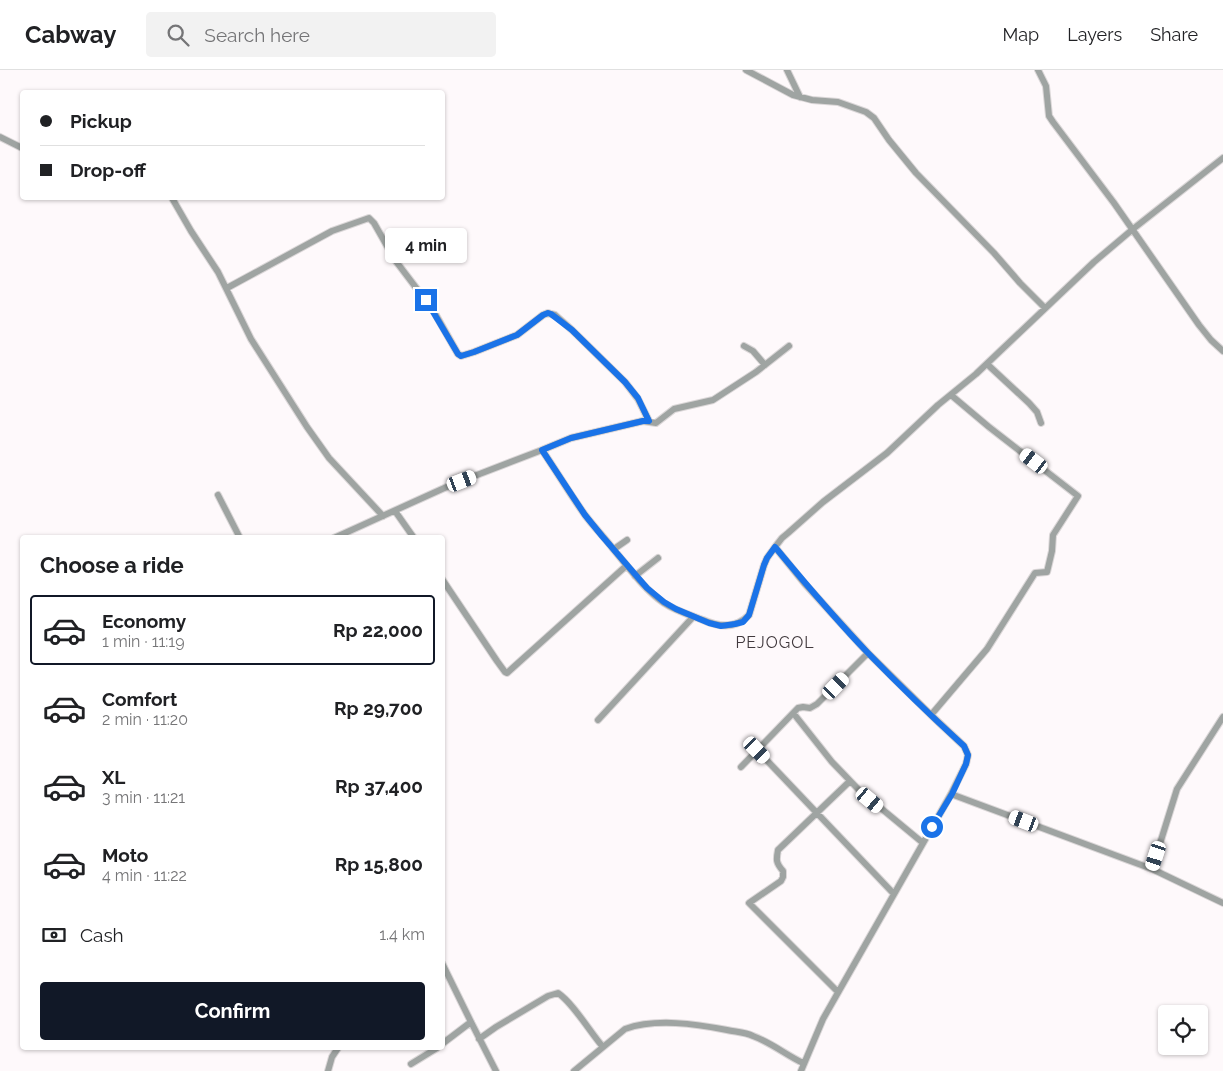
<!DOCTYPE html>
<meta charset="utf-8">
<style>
body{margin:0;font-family:Raleway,sans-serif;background:#f2f2f2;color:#202124;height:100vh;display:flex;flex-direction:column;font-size:19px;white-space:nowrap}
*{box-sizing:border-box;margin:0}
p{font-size:16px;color:#757577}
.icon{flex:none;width:28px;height:28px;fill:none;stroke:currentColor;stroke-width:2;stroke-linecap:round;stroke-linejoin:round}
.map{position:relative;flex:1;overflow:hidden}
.drawer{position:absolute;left:20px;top:465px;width:425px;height:515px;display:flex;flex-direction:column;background:#fff;border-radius:5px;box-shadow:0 1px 4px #0004}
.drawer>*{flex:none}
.banner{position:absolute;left:20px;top:20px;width:425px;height:110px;border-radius:5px;box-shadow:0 1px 4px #0004;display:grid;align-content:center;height:110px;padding:0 20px;background:#fff}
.controls{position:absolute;left:1158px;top:935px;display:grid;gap:10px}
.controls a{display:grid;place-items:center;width:50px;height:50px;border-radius:5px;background:#fff;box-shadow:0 1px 4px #0004;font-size:25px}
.end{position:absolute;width:22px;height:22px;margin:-11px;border:6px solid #1a73e8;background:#fff;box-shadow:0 0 0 2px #fff}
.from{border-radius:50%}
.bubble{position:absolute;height:35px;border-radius:5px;background:#fff;box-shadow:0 1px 4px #0004;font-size:16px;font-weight:700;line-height:35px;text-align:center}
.car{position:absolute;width:15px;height:30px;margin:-15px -8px;border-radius:6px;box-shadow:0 0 4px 1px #0007;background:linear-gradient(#fff 24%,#345 0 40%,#fff 0 76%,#345 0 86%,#fff 0)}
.banner b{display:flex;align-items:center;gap:18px;height:48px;font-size:19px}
.banner b+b{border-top:1px solid #e0e0e0}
.banner i{width:12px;height:12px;background:#202124}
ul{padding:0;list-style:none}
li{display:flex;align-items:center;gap:15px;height:70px;margin:0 10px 8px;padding:0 10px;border:2px solid transparent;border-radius:5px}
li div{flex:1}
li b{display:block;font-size:19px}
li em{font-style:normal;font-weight:700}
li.active{border-color:#111827}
li>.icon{width:45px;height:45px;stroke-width:1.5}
h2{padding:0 20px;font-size:22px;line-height:60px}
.pay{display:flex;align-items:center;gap:12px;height:55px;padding:0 20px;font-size:19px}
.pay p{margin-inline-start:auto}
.primary-button{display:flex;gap:10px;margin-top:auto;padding:10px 20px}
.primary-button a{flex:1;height:58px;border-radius:5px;background:#111827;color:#fff;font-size:20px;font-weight:700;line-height:58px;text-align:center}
header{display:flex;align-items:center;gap:30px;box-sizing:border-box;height:70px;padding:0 25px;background:#fff;border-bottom:1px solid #e0e0e0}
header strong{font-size:24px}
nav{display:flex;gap:28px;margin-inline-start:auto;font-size:18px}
.search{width:350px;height:45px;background:#f2f2f2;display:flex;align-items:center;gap:12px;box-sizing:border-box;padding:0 18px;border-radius:5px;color:#757577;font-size:19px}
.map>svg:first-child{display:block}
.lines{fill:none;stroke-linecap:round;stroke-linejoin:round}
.minor-casing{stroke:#dbd7d8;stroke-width:8}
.minor{stroke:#9fa4a2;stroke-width:6}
.route{stroke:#1a73e8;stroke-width:6}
.labels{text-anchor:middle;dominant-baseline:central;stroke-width:4.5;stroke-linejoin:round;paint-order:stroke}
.quarter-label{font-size:16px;letter-spacing:1px;fill:#41393d;stroke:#fef9fb}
</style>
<header>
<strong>Cabway</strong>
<div class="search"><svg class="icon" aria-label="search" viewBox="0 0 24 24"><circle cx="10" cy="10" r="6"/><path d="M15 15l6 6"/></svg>Search here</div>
<nav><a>Map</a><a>Layers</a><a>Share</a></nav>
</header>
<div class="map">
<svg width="1223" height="1001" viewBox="0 0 1223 1001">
<rect width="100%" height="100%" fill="#fef9fb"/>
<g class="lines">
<defs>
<path id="minor" d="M746 0 793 25 812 30 838 32 866 42 874 48 889 70 916 103 994 183 1020 213 1045 238
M787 0 800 27
M1038 0 1046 16 1049 46 1053 52 1114 133 1199 255 1211 270 1223 281
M0 67 22 78
M172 128 191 161 218 202 251 269 307 357 329 388 383 446
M227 218 332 161 369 148 374 153 395 190 433 240 458 284 461 286 474 282 517 265 543 245 548 243 551 244 555 245 572 260 625 312 638 329 649 351
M744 276 753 281 765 295
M987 294 1029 333 1037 342 1041 353
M542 380C557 402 570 424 585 445 594 457 605 468 614 480 630 499 644 519 664 533 676 541 690 545 703 550 719 557 736 559 749 545L764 495 767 488 775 477
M218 425 240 468
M395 441 414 468
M334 468 451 415 542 380 571 368 643 351 656 353 674 339 713 330 756 302 789 276
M614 479 627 470
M635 506 658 488
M442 509 497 591 505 602 507 603 626 496
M794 644 832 692 859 720 923 773
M931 645 987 579 1035 503 1047 502 1052 481 1053 465 1078 426 989 357 951 325
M598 650 693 547
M757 680 893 823
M741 697 798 638 803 637 810 638 817 634 868 583
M951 724 1152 799 1223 833
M1152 799 1177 719 1223 647
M442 893 471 952 496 1001
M838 922 749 833 781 811 783 807V801C776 793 776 790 778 780L850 711
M479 969 496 957 548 926 558 923C573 933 590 962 603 977
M442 974 471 952
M411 994 437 978
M328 1001 332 987 338 978
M574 1001 625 959C656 948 696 954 727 960 736 962 745 962 753 966 772 973 786 985 803 993
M801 1001 823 949 951 724 966 694 968 685 964 676 931 645 868 583 805 514 775 477 782 468 788 463 823 432 887 383 938 335 976 304 1094 192 1133 159 1223 88"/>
</defs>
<use href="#minor" class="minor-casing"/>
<use href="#minor" class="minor"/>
</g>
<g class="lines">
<path class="route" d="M426 230 458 284 461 286 474 282 517 265 543 245 548 243 551 244 572 260 625 312 638 328 649 351H643L571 368 542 380 585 445 602 466 647 518 664 532 676 539 709 553 721 556 735 554 743 552 749 545 764 495 767 488 775 477C805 513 835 549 868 583 899 615 931 646 964 676L968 685 966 694 952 724 932 757"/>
</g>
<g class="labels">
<g class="quarter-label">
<text x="775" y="572">PEJOGOL</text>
</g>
</g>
</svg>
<div class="controls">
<a><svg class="icon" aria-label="locate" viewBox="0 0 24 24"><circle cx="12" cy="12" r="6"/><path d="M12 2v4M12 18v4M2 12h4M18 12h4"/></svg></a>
</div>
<i class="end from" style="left:932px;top:757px"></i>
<i class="end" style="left:426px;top:230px"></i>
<div class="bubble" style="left:385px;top:158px;width:82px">4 min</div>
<i class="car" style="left:1034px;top:391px;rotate:307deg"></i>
<i class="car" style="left:462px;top:411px;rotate:69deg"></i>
<i class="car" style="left:836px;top:616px;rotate:44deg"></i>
<i class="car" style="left:757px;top:680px;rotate:136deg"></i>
<i class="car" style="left:870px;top:730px;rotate:130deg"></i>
<i class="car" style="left:1024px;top:751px;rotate:291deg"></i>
<i class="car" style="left:1156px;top:786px;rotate:198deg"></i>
<div class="banner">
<b><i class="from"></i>Pickup</b>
<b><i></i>Drop-off</b>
</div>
<section class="drawer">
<h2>Choose a ride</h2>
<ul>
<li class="active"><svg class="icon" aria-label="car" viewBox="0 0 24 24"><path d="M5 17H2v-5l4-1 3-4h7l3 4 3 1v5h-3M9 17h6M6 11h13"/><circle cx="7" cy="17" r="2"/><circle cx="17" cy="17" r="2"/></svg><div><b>Economy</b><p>1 min · 11:19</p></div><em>Rp 22,000</em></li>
<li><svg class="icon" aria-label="car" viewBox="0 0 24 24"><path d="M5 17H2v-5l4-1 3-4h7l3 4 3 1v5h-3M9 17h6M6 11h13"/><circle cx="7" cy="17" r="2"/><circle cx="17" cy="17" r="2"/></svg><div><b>Comfort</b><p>2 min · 11:20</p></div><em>Rp 29,700</em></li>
<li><svg class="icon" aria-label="car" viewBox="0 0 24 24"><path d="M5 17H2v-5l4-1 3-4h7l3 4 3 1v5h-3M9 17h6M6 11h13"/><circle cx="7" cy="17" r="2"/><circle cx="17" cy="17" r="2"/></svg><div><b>XL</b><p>3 min · 11:21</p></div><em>Rp 37,400</em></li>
<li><svg class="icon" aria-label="car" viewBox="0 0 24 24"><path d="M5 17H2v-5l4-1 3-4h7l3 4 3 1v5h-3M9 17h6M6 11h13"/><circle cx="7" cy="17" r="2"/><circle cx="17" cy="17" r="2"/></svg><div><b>Moto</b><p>4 min · 11:22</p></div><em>Rp 15,800</em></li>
</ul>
<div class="pay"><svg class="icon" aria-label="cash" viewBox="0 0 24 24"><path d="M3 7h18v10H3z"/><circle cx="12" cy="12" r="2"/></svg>Cash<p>1.4 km</p></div>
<div class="primary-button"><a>Confirm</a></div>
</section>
</div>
